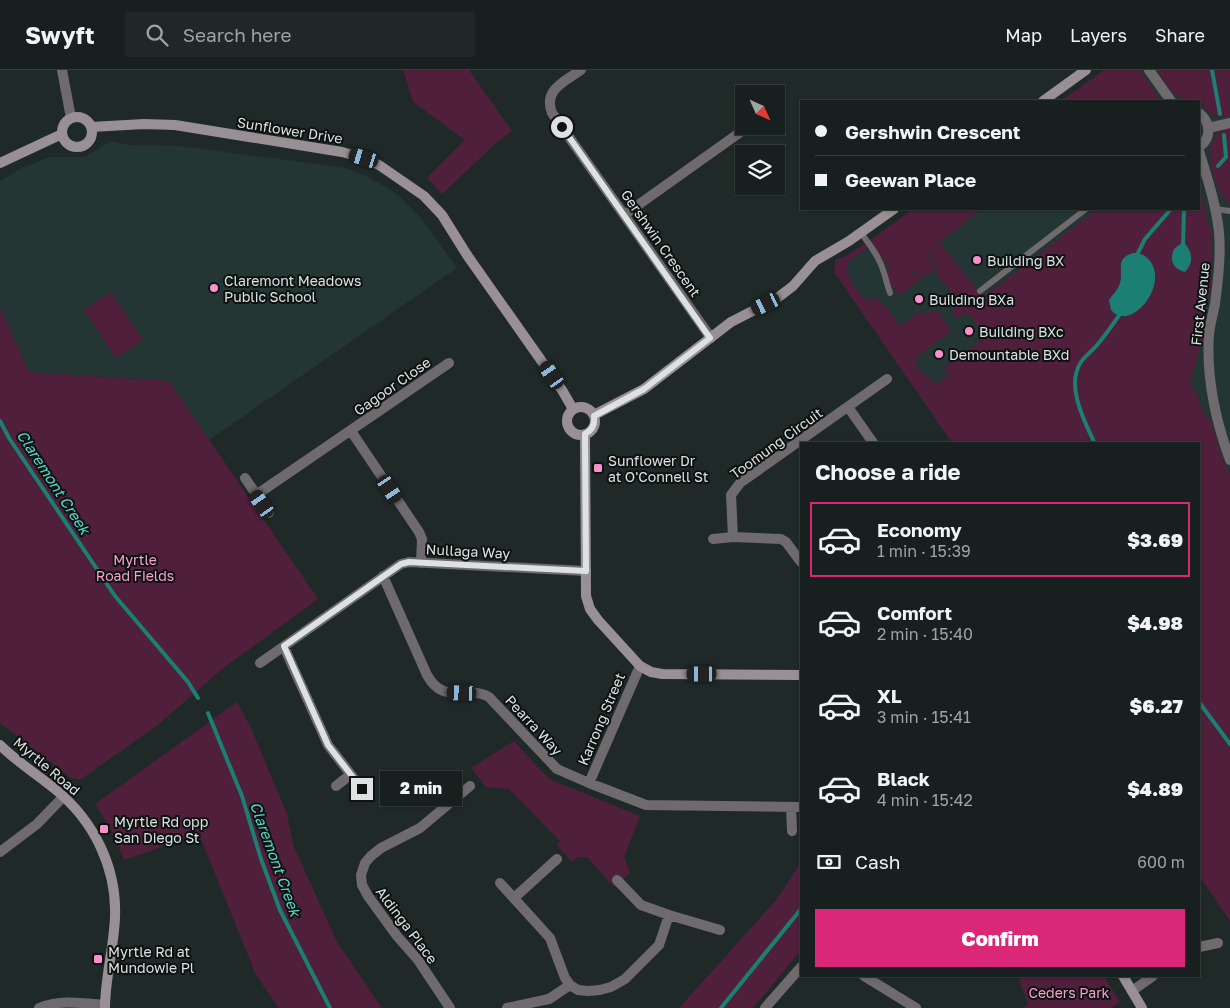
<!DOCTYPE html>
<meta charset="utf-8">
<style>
body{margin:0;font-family:"Golos Text",sans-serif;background:#202827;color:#f1f3f6;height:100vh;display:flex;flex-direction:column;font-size:19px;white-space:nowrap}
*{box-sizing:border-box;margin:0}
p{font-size:16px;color:#9ea3a4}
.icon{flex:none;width:28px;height:28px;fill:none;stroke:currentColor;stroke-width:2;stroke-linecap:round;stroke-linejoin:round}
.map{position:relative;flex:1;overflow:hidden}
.details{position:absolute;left:800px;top:372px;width:400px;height:535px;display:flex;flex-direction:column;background:#17201e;border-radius:0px;box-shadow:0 1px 4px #0004,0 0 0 1px #363e3c}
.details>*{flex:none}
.guide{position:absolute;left:800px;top:30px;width:400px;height:110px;border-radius:0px;box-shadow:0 1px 4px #0004,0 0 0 1px #363e3c;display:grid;align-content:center;height:110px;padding:0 15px;background:#17201e}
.needle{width:32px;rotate:135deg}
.buttons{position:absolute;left:735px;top:15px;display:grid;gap:10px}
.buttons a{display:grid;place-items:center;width:50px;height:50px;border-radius:0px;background:#17201e;box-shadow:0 1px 4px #0004,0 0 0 1px #363e3c;font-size:25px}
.end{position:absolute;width:22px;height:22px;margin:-11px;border:6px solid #dbe2e1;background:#111;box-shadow:0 0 0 2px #111}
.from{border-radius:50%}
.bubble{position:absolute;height:35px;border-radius:0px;background:#17201e;box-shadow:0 1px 4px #0004,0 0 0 1px #363e3c;font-size:16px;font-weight:800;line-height:35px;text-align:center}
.car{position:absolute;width:15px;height:30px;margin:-15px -8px;border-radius:6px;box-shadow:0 0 4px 1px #0007;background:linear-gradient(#222 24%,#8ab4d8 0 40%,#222 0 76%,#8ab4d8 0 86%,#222 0)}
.guide b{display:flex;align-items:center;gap:18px;height:48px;font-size:19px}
.guide b+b{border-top:1px solid #363e3c}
.guide i{width:12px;height:12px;background:#f1f3f6}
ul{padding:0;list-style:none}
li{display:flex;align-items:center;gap:15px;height:75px;margin:0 10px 8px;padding:0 5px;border:2px solid transparent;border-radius:0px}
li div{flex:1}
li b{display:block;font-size:19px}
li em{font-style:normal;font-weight:800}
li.active{border-color:#db2777}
li>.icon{width:45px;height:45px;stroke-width:1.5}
h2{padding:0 15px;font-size:22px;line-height:60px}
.pay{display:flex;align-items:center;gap:12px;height:55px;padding:0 15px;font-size:19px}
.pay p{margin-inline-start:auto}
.primary-button{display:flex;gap:10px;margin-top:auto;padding:10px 15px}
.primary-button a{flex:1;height:58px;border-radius:0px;background:#db2777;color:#fff;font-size:20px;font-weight:800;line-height:58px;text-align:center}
header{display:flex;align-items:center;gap:30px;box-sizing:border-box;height:70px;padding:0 25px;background:#17201e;border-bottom:1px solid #363e3c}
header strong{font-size:24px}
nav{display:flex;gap:28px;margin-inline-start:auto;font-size:18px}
.search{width:350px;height:45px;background:#202827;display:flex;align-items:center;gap:12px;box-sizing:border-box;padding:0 18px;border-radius:0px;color:#9ea3a4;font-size:19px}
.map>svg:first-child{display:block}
.built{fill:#233633}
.green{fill:#501f3c;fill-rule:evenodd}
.water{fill:#1b7f74}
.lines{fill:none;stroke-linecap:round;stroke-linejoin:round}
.stream{stroke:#1b7f74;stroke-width:4}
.lane{stroke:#6f6a6d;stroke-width:6}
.street{stroke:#6f6a6d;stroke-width:10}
.secondary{stroke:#989094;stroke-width:10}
.route{stroke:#dbe2e1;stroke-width:6}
.poi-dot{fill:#f890cb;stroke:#0d1211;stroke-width:2}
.labels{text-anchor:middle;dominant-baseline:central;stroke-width:4;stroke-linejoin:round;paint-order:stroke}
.street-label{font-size:14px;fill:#dbe2e1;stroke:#0d1211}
.poi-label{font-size:14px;fill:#dbe2e1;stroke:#0d1211;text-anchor:start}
.park-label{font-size:14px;fill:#f8a0d0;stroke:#0d1211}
.water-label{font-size:15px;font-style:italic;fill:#53d9c8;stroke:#0d1211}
</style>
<header>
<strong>Swyft</strong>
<div class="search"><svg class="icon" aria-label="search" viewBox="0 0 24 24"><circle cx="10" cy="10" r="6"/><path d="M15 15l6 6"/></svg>Search here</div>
<nav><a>Map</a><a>Layers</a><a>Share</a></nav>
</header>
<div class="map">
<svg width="1230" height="938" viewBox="0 0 1230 938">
<rect width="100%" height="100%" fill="#1f2a28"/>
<path class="built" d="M1113 0H1230V851L1199 374H953L834 202 922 139H1199V31H1070Z
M111 71 129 75 180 76 345 98 368 107 396 123 421 148 457 198 209 370 169 311 29 302 0 237V111L20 99 50 87H85Z"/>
<path class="green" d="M403 0H469L512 61 494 75 442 124 427 108 465 70 413 32Z
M1104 0H1140L1161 31H1061Z
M1157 0H1230V46C1211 50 1213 42 1199 35V31C1173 31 1170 19 1157 0Z
M1230 58V135C1213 119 1196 65 1230 58Z
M1199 108 1209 157H1211L1212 196 1211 216 1205 239 1203 276H1200L1194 298 1195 304 1190 305 1192 321H1197V326L1207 349 1210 348 1221 384 1230 405V851L1199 806V374H953L834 202 835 190 844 187 865 174 868 178 847 193C847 209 855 221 868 231L877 227 883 236 885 235 900 255 913 248 914 245 918 242 924 244 928 242H938L952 261 914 289 918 295 915 297 918 300 920 299 925 306 927 305 935 315 949 305 943 298 986 266 970 245 967 246 965 243 957 249 952 242 956 238 952 233V223L935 202 939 198 930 186 932 180 940 173 983 227 1097 139H1199ZM1133 183C1136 184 1141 184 1144 186 1175 202 1135 261 1114 244 1110 240 1109 236 1109 230 1113 224 1118 220 1120 213 1124 200 1114 189 1133 183Z
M913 139H982L931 179 928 187 936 198 925 207 912 202V204L923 208 900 225 889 212 887 202 890 197 884 191 870 170Z
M111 222 143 270 116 288 84 240Z
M0 237 29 302 169 311 318 529 222 599 159 654 80 710 71 708 0 653Z
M237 632 251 658 287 744 293 775 337 872 382 938H279L256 905 199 764 124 790 116 768 95 734Z
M514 671 549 709 640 746 624 787 630 803 614 817 587 787H578L572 792 557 775 560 771 509 719 486 717 471 698Z
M801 792V880L753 938H679L777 829Z
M1021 906H1104L1120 932 1111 938H1023L1028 933 1019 910Z"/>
<path class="water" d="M1183 172C1193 181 1194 193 1185 202 1173 199 1169 190 1174 179Z
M1133 183C1140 183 1145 185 1150 191 1169 215 1131 263 1111 240L1109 230C1113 224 1118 220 1120 213 1124 200 1114 189 1133 183Z"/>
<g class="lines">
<path class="stream" d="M1212 0 1220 44
M1218 96 1226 87 1224 65
M1183 176 1184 139
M1136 187 1145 169 1171 139
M0 351 9 368 115 526 188 612 198 628
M1095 374C1085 352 1065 316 1081 292 1085 286 1092 281 1097 275 1105 266 1113 254 1120 244
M1199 632 1230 674
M208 643 242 726 261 789 280 840 330 938
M721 938 801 839"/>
<path class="lane" d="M1215 139 1230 141
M861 163C869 174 879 186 883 200 886 208 887 215 890 223
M980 221 1086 139"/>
<path class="street" d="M62 0 71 48
M581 0C564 12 543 20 552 43L711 268
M1149 0 1171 31
M1199 43C1211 52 1212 68 1199 77
M1208 58 1230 53
M1199 81C1207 107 1216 134 1219 162 1221 186 1218 210 1215 234 1213 244 1210 254 1209 264 1206 308 1215 349 1230 390
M624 145 749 56
M848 337 874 374
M351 361 419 462 422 469 421 493
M245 408 269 443
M256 425 449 293
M733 467 731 425 740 413 887 309
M713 469 733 467 781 469 786 472 801 492
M383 506 427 605C444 636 466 614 489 627L557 699 589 713 646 735 801 737
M284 577 328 675 362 719
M260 593 401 494 409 492 586 501
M589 713 640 596
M336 716 350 705
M791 737 792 761
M0 782 37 754 63 727
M617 810 641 835 669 845 720 860
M500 813 550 868 565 908 570 915 578 920 588 921 600 920 611 917 625 909 659 875 669 845
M514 828 557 789
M1199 877 1218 873
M864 906 916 938
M1132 921 1153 906
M39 938C60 929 83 933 105 935
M450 938 418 890 397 866 368 826 362 815 361 805 365 793 371 786 381 778 420 758 470 716
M507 938 549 929 570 915
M765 938 801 897"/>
<path class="secondary" d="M1043 31 1086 0
M62 62a15 15 0 1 1 30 0a15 15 0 1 1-30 0Z
M91 57 144 54 175 55 342 82 364 88 379 95 424 126 442 145 467 185 562 320 573 339
M0 93 62 64
M567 351a14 14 0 1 1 28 0a14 14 0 1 1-28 0Z
M594 345 644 319 731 252 776 229 793 216 815 191 849 171 894 139
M585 364 586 526 590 539 598 550 640 596 651 602 662 604 801 605
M0 675C17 692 38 705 56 720 94 751 117 798 115 847 114 877 105 908 105 938
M1123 906 1142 938"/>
</g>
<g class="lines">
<path class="route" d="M362 719 328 675 284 576 401 494 409 492 586 501 585 364C593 360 595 354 594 346L644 319 710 268 562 57"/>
</g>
<g class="poi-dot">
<circle cx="977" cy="190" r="5"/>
<circle cx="214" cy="218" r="5"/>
<circle cx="919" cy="229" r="5"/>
<circle cx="969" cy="261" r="5"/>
<circle cx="939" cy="284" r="5"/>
<rect x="593" y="393" width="10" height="10" rx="2.5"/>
<rect x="99" y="754" width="10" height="10" rx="2.5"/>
<rect x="93" y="884" width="10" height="10" rx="2.5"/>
</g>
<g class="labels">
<g class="street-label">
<text transform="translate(290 60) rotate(9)">Sunflower Drive</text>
<text transform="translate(661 173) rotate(55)">Gershwin Crescent</text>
<text transform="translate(1200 234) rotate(-84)">First Avenue</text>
<text transform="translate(392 316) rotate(-35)">Gagoor Close</text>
<text transform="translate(776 373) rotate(-36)">Toomung Circuit</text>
<text transform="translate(468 481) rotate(3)">Nullaga Way</text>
<text transform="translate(601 649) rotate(-67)">Karrong Street</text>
<text transform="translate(534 655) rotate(47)">Pearra Way</text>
<text transform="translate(47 696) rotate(40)">Myrtle Road</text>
<text transform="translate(407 855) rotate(53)">Aldinga Place</text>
</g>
<g class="poi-label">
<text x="987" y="190">Building BX</text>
<text x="224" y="210">Claremont Meadows<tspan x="224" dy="16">Public School</tspan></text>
<text x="929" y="229">Building BXa</text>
<text x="979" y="261">Building BXc</text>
<text x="949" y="284">Demountable BXd</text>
<text x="608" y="390">Sunflower Dr<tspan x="608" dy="16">at O'Connell St</tspan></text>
<text x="114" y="751">Myrtle Rd opp<tspan x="114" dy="16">San Diego St</tspan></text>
<text x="108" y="881">Myrtle Rd at<tspan x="108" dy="16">Mundowie Pl</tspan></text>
</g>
<g class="park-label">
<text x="135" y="489">Myrtle<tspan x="135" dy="16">Road Fields</tspan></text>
<text x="1069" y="922">Ceders Park</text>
</g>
<g class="water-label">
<text transform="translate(54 412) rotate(57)">Claremont Creek</text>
<text transform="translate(276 789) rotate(70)">Claremont Creek</text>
</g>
</g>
</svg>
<div class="buttons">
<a><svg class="needle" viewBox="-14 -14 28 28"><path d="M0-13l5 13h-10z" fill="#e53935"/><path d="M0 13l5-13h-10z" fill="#9ea3a4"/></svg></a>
<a><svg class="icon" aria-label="layers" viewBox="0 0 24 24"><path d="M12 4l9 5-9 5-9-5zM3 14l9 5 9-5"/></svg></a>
</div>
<i class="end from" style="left:562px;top:57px"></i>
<i class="end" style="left:362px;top:719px"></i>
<div class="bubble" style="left:380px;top:701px;width:82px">2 min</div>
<i class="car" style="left:364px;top:88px;rotate:287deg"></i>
<i class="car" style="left:766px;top:234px;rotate:244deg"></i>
<i class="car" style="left:552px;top:305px;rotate:325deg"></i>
<i class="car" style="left:390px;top:419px;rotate:146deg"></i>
<i class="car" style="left:262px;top:434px;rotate:325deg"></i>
<i class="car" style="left:702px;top:604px;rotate:270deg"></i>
<i class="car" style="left:462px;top:623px;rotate:272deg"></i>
<div class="guide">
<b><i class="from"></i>Gershwin Crescent</b>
<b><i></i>Geewan Place</b>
</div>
<section class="details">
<h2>Choose a ride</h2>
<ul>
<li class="active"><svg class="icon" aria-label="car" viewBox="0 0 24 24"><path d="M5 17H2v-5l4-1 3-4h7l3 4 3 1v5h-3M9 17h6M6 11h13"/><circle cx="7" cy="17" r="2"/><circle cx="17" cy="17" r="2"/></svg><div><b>Economy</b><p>1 min · 15:39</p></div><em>$3.69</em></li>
<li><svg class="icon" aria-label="car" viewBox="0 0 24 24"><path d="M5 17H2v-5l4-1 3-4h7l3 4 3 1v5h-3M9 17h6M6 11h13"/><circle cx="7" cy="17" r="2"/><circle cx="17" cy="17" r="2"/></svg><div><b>Comfort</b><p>2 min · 15:40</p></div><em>$4.98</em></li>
<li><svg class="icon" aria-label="car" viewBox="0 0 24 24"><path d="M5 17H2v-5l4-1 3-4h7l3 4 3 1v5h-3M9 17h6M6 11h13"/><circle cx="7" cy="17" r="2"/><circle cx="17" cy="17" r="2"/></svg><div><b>XL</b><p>3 min · 15:41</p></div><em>$6.27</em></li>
<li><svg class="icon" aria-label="car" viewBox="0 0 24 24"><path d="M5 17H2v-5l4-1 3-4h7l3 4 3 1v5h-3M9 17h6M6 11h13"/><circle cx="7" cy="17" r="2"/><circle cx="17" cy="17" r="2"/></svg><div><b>Black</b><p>4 min · 15:42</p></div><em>$4.89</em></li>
</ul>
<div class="pay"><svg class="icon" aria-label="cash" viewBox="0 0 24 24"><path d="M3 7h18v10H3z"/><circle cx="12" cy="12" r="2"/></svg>Cash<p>600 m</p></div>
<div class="primary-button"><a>Confirm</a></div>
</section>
</div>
